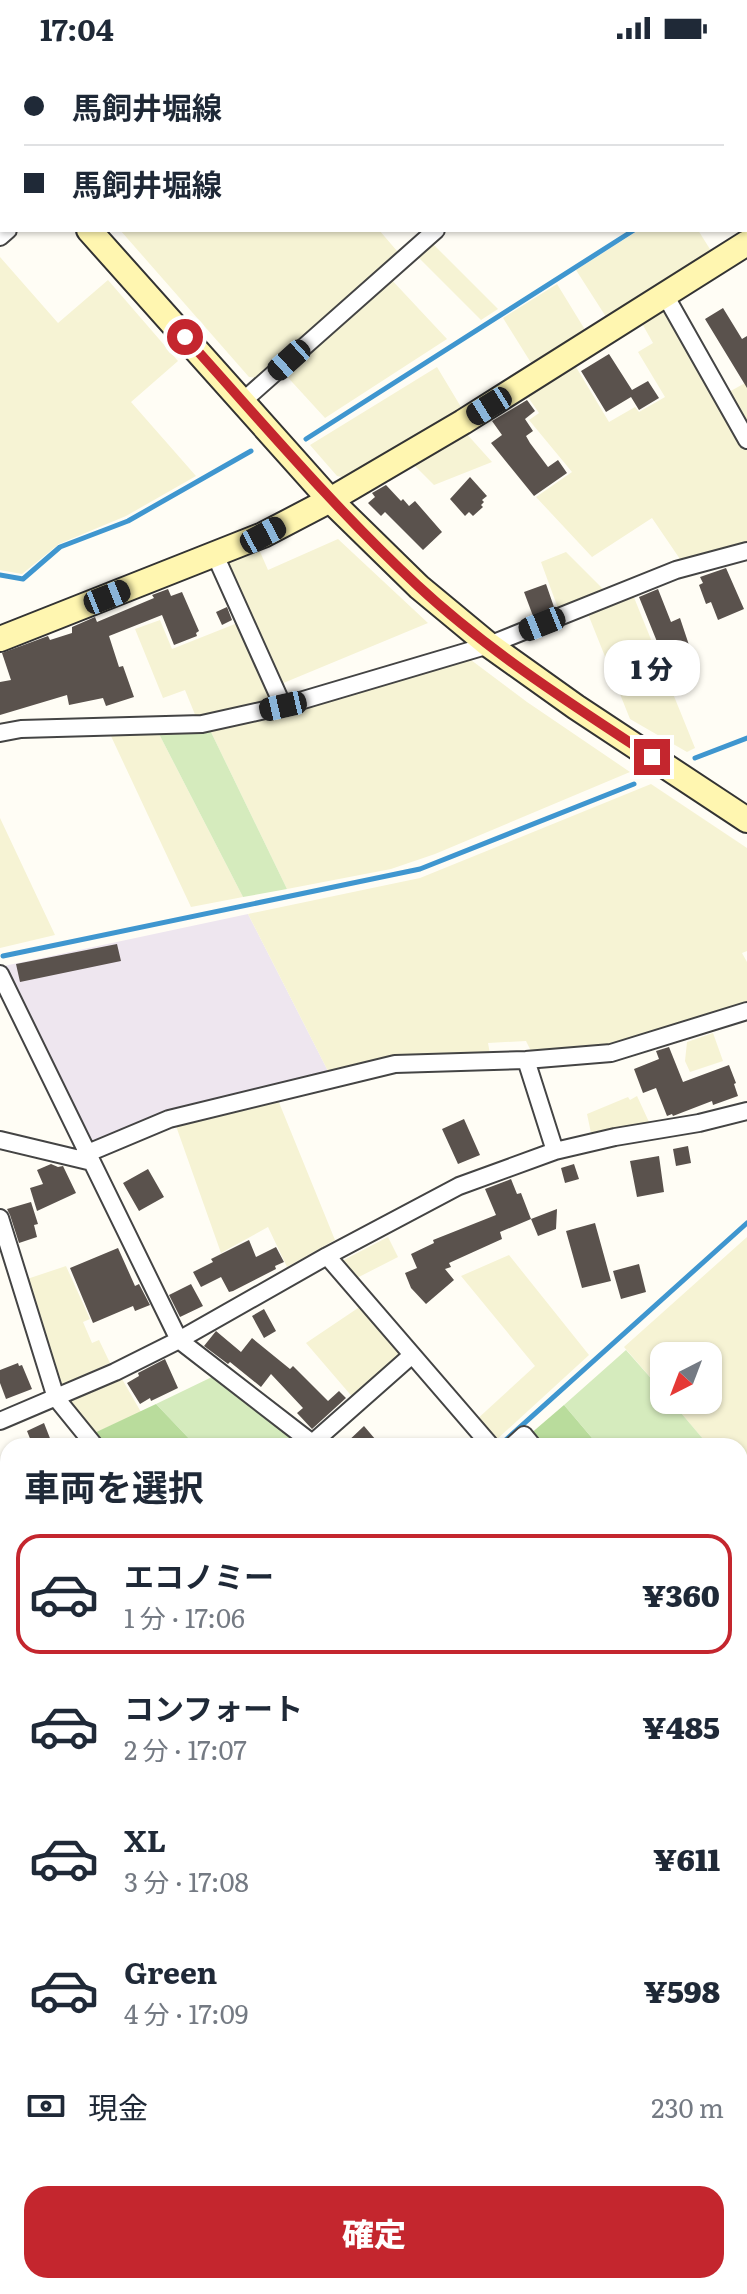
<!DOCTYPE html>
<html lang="ja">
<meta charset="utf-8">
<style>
body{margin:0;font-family:Literata,"Noto Sans JP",serif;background:#f6f6f7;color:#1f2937;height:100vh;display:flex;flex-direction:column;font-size:30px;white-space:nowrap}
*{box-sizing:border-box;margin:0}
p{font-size:26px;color:#747a83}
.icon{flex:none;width:44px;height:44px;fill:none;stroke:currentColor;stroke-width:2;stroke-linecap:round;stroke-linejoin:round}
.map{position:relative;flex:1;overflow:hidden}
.panel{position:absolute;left:0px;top:1382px;width:748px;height:856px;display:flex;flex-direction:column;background:#fff;border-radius:24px 24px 0 0;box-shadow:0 2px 6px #0004}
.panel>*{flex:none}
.guide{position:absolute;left:0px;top:0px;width:748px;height:176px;box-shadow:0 2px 6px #0004;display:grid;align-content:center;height:176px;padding:0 24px;background:#fff}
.needle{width:52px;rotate:222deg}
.fabs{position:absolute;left:650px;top:1286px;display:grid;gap:16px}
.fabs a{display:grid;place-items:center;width:72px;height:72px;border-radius:16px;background:#fff;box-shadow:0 2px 6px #0004;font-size:40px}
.end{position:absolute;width:36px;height:36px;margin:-18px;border:10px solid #c4262e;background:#fff;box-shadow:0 0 0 4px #fff}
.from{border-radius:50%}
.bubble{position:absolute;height:56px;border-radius:24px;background:#fff;box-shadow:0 2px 6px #0004;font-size:26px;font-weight:800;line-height:56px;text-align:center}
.car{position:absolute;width:24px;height:48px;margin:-24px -12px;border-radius:10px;box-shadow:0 0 6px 2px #0007;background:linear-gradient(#222 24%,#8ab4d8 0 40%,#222 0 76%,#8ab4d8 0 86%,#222 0)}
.guide b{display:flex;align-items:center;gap:28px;height:76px;font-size:30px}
.guide b+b{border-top:2px solid #e0e1e3}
.guide i{width:20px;height:20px;background:#1f2937}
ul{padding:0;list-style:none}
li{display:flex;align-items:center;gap:24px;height:120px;margin:0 16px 12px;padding:0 8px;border:4px solid transparent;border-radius:24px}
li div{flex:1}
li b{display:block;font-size:30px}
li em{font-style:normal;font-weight:800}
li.selected{border-color:#c4262e}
li>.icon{width:72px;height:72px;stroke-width:1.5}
h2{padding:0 24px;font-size:36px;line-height:96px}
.pay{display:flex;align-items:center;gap:20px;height:88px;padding:0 24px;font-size:30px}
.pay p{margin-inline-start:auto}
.cta{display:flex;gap:16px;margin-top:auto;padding:16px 24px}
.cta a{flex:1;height:92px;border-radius:24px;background:#c4262e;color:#fff;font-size:32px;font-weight:800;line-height:92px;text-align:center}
.status{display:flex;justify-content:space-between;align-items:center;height:56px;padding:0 40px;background:#fff;direction:ltr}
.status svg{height:22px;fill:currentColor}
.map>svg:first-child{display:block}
.industrial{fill:#eee6ef}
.farmland{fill:#f6f3d4}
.green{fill:#d5ebbd}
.forest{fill:#b9dc9c}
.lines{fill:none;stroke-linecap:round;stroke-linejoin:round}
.stream{stroke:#3f96cf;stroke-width:5}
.building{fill:#5a524d}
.street-casing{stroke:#444;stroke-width:20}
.secondary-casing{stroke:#333;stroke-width:28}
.street{stroke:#fff;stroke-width:16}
.secondary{stroke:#fff6b0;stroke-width:24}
.route{stroke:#c4262e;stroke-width:10}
</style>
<div class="status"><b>17:04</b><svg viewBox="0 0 49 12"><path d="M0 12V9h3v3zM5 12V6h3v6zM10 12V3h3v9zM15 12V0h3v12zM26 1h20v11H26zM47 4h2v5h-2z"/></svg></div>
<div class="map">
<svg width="747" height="2238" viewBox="0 0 747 2238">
<rect width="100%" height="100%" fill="#fffdf5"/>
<path class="industrial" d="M248 858 329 1017 163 1056 94 1086 89 1083 4 910Z"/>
<path class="farmland" d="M0 0H179L177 2H2V40L0 37Z
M265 0H604L605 2H267Z
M120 174H379L397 195V199L258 322 249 321Z
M639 174H698L713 198 608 264 576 214Z
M430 185 498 253 481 264 415 198Z
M0 201 58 267 108 224 178 305 131 346 196 420 126 460 59 488 22 518 0 514Z
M389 221 447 283 325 362 282 315Z
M557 228 587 277 533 310 503 262Z
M662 250 747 391V488L682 506 652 462 592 501 536 441 572 416 529 364 539 357 525 337 573 306 609 366 635 351 639 356 665 341 638 296 653 287 640 264Z
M437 311 464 356 351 423 337 420 310 389Z
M747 326V373L727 337Z
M465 376 492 406 434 429 412 407Z
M338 483 428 567 281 628 222 506 258 491 268 514Z
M566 496 606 536 559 555 541 506Z
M633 539 695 692 687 696 630 663 588 558Z
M160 564 172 593 240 566 276 646 196 661 185 634 163 642 135 573Z
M467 601 527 646 630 716 435 798 391 813 287 833 210 674 283 659Z
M158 676 243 841 191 851 110 678Z
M651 728 747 792V895L742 897 747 906V948L609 990 532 997 526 985 488 987 490 998 398 1000 329 1017 248 858 420 822Z
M0 762 55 879 0 892Z
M713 977 723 1005 690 1016 685 1005 687 986Z
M637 1040 649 1066 591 1077 587 1058 628 1041 630 1044Z
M278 1044 335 1184 287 1211 268 1171 221 1197 176 1070Z
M388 1181 398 1201 353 1224 338 1207Z
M747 1181V1433L740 1425V1390H709L670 1344H708V1300H664V1337L624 1291Z
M509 1199 589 1299 494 1386 475 1365 535 1310 461 1220Z
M66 1210 90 1263 83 1266 92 1287 99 1284 110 1307 59 1330 24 1224Z
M364 1248 408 1297 355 1344 306 1287Z
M122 1323 141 1356 90 1379 65 1348Z
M747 1477V1726L740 1732V1484Z
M0 1739H8V1775L0 1766Z
M740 1798 747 1806V1838L740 1844Z
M0 1841 8 1850 7 2092 0 2084Z
M747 1869V1933L740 1925V1875Z
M740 1948 747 1956V2202L740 2193Z
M374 2230H490L498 2238H371Z
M615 2230H718L709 2238H631Z"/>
<path class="green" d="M210 674 287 833 243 841 158 676Z
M626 1294 664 1337V1344H670L709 1390H599L564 1349Z
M214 1320 303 1390H196L156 1348Z
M747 1726V1806L740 1798V1732Z
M0 1775 8 1785V1850L0 1841Z"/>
<path class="forest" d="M156 1348 196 1390H99L90 1379Z
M564 1349 598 1389 597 1390H539L529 1379Z"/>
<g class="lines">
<path class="stream" d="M190 2 192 0
M746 103H747
M306 383 634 174
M0 519 23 523 60 491 128 465 251 395
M695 702 747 682
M3 900 420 813 634 728
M499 1390 747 1167
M0 1733H8
M740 1863 747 1857
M5 2096 8 2095
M362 2238 365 2230"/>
</g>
<path class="building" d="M723 252 742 283 747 280V332L705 263Z
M609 298 632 334 648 325 659 342 639 354 631 341 606 356 581 315Z
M527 344 535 355 525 363 533 375 526 380 530 387 548 411 558 404 567 417 534 440 491 387 502 379 492 365Z
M470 421 487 440 482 444 484 446 481 449 483 451 473 460 469 456 465 460 450 443Z
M386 429 401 445 403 443 409 450 415 445 442 476 423 494 385 456 381 460 368 447 375 441 372 437Z
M726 512 744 553 718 564 711 546 706 548 699 529 703 527 700 521Z
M546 528 554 551 533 560 524 536Z
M168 533 171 540 182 536 199 575 196 577 197 580 174 589 162 559 109 580 119 611 123 610 134 641 106 650 103 642 69 649 67 639 0 659V626L11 624 2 597 48 580 50 584 72 577V571L95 561 97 566 154 542 152 539Z
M658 533 671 566 680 562 692 598 666 608 639 541Z
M227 551 232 564 222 569 216 556Z
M117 888 121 905 20 926 16 908Z
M669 991 683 1026 729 1009 736 1027 734 1028 738 1040 713 1049 712 1045 673 1060 672 1058 667 1060 656 1032 643 1037 634 1013 659 1003 656 995Z
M464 1063 480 1099 458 1108 442 1073Z
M688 1090 691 1107 676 1110 673 1093Z
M659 1100 664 1136 637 1141 630 1105Z
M51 1108 58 1111 63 1110 76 1137 37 1155 30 1132 43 1128 37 1114Z
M574 1108 579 1123 565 1127 561 1112Z
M148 1113 164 1141 139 1155 123 1127Z
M511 1123 517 1138 521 1137 531 1163 500 1176 502 1183 449 1207 451 1211 445 1213 454 1224 426 1248 411 1232 405 1217 417 1212 411 1198 434 1187 433 1184 496 1159 485 1133Z
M31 1146 38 1168 34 1169 37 1181 19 1187 10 1159 7 1153Z
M557 1153 556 1173 538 1180 531 1163Z
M595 1167 611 1225 582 1232 566 1175Z
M249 1184 256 1201 276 1191 284 1206 275 1210 276 1213 233 1235 229 1236 221 1221 201 1231 193 1216 213 1206 211 1203Z
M118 1192 135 1230 139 1228 150 1249 135 1255 133 1250 93 1267 70 1212Z
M639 1208 646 1236 621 1243 613 1215Z
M191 1228 203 1250 180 1261 169 1239Z
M264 1253 276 1275 264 1282 252 1260Z
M216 1275 241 1296 252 1282 290 1313 293 1310 328 1345 339 1335 346 1342 312 1373 297 1357 303 1352 271 1318 261 1331 230 1306 228 1308 204 1290Z
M165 1303 178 1332 151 1345 150 1342 140 1348 127 1327 139 1320 138 1317Z
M18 1307 19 1310 22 1309 32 1333 6 1343 0 1327V1314Z
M44 1367 53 1390H33L27 1375Z
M364 1370 381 1390H343Z"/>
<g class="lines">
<defs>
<path id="street" d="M615 0 617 2
M746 160 747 161
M0 181 8 174
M665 239 747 384
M243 345 436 174
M215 499 283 650
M0 677 21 673 202 668 283 650 489 589 676 514 747 495
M0 918 179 1284 316 1390
M526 1004 555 1095
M0 1084 92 1106
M88 1097 169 1063 395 1008 526 1004 611 997 747 955
M0 1162 56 1342 95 1390
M327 1200 491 1390
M0 1365 115 1316 179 1284 327 1200 459 1130 555 1095 615 1081 699 1067 747 1055
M309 1390 412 1299
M512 1390 524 1379 533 1390
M740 1476 747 1470
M740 1850 747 1844
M740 1936 747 1944
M0 2227 8 2225"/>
<path id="secondary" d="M0 72 2 75
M89 174 330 444 419 531 489 589 576 651 747 764
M0 583 263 479 330 444 463 366 747 187
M0 2114 8 2116
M584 2230 600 2238"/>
</defs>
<use href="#street" class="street-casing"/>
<use href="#secondary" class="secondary-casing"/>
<use href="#street" class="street"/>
<use href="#secondary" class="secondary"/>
</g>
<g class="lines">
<path class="route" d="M185 281C261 365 334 452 417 529 488 595 571 648 652 701"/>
</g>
</svg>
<div class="fabs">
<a><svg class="needle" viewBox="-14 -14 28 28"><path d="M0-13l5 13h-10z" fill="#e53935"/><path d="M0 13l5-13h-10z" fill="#747a83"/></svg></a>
</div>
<i class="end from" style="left:185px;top:281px"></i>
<i class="end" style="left:652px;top:701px"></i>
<div class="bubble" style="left:604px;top:584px;width:96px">1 分</div>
<i class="car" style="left:289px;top:304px;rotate:228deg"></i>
<i class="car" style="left:489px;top:350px;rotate:238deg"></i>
<i class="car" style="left:263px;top:479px;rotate:62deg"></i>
<i class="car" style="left:107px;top:541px;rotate:68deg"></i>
<i class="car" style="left:542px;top:568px;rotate:248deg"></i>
<i class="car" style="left:283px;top:650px;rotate:257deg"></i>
<div class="guide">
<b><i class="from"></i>馬飼井堀線</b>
<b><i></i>馬飼井堀線</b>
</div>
<section class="panel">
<h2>車両を選択</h2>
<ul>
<li class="selected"><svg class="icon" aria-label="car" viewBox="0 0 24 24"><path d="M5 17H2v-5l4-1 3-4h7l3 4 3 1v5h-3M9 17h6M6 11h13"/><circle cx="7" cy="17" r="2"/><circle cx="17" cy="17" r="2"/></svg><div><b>エコノミー</b><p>1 分 · 17:06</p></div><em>¥360</em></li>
<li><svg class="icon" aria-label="car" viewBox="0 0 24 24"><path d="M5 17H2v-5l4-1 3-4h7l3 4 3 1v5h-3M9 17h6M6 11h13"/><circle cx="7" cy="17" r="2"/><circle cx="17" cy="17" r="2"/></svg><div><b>コンフォート</b><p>2 分 · 17:07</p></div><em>¥485</em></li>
<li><svg class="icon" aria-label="car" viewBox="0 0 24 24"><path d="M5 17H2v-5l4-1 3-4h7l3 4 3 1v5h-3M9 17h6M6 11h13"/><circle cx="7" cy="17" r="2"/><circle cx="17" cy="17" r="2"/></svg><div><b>XL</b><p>3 分 · 17:08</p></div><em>¥611</em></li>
<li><svg class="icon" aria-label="car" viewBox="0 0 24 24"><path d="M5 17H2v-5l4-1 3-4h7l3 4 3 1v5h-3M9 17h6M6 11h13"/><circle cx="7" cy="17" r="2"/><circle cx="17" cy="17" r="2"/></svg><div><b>Green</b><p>4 分 · 17:09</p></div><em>¥598</em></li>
</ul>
<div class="pay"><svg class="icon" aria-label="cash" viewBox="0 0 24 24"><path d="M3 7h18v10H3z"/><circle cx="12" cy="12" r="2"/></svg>現金<p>230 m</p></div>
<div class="cta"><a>確定</a></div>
</section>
</div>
